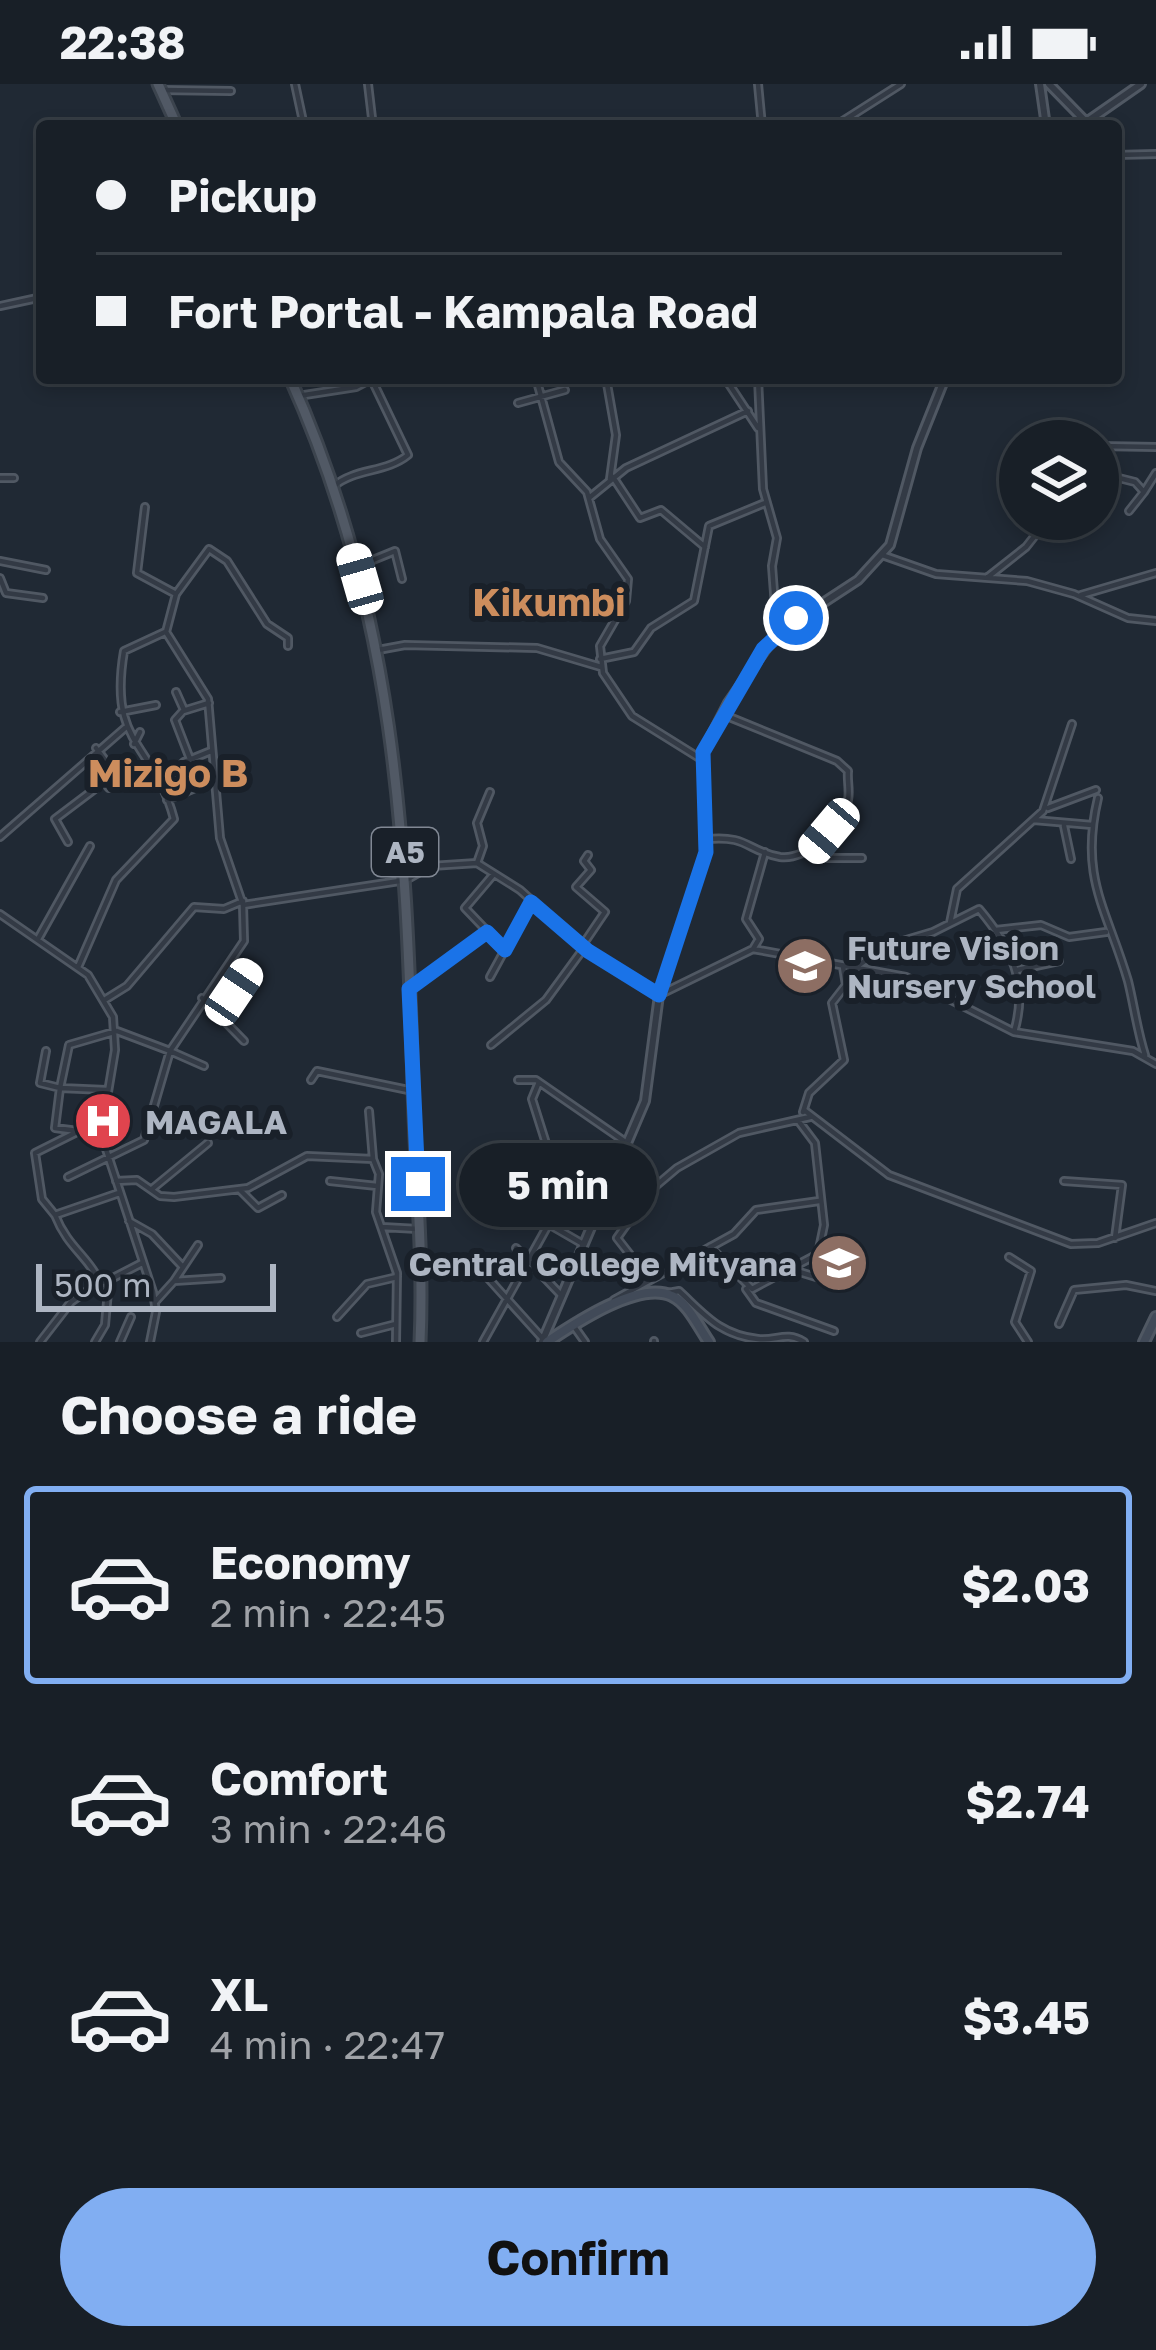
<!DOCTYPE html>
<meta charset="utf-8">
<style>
body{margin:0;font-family:"Golos Text",sans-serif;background:#21272f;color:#f1f3f6;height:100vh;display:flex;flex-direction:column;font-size:45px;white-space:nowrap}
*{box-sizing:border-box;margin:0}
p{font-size:39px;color:#9fa2a7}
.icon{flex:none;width:66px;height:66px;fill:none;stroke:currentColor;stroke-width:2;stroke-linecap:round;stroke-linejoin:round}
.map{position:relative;height:1258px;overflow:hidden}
.details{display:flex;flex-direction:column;background:#181f27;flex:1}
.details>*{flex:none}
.hud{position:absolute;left:36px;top:36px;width:1086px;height:264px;border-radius:12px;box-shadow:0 6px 18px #0003,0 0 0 3px #363d44;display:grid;align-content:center;height:264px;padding:0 60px;background:#181f27}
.buttons{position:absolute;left:999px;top:336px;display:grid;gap:24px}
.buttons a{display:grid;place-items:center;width:120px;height:120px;border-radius:50%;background:#181f27;box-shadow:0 6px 18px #0003,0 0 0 3px #363d44;font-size:60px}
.scale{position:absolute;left:36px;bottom:30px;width:240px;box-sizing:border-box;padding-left:12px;border:6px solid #adb5c2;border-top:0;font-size:33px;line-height:42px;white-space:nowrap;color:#adb5c2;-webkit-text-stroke:9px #192029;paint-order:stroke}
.end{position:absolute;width:54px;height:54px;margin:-27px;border:15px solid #1a73e8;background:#fff;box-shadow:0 0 0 6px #fff}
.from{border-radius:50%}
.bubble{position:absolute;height:84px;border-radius:42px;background:#181f27;box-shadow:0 6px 18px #0003,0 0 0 3px #363d44;font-size:39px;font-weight:700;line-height:84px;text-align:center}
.car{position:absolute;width:36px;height:72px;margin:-36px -18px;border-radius:15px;box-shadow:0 0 9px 3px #0007;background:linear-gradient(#fff 24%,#345 0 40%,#fff 0 76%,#345 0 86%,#fff 0)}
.hud b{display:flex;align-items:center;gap:42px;height:114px;font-size:45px}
.hud b+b{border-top:3px solid #363d44}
.hud i{width:30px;height:30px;background:#f1f3f6}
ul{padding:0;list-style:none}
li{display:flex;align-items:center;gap:36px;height:198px;margin:0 24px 18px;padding:0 36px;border:6px solid transparent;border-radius:12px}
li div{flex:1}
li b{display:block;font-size:45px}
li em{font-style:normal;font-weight:700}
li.selected{border-color:#81aef2}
li>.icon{width:108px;height:108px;stroke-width:1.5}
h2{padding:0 60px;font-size:54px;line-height:144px}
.cta{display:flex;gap:24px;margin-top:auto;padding:24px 60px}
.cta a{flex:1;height:138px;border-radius:72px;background:#81aef2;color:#111;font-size:48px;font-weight:700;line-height:138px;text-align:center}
.status{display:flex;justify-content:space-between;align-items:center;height:84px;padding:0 60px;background:#181f27;direction:ltr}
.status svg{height:33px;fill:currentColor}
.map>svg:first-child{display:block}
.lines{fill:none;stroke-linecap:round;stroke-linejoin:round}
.minor-casing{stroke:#505863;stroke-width:10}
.tertiary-casing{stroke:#505863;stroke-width:12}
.secondary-casing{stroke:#505863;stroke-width:14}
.primary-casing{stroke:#3c444e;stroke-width:15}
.minor{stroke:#333a45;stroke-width:4.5}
.tertiary{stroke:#333a45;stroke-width:6}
.secondary{stroke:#414a58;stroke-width:8}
.primary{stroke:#515965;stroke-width:9}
.route{stroke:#1a73e8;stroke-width:15}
.labels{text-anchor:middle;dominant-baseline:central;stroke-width:12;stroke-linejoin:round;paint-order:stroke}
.shield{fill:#192029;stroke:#818894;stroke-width:3}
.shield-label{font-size:30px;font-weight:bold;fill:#adb5c2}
.poi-label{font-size:33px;font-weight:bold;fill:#adb5c2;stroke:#192029;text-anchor:start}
.quarter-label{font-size:39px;font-weight:bold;fill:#cd8d5d;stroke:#192029}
</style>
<div class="status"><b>22:38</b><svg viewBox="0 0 49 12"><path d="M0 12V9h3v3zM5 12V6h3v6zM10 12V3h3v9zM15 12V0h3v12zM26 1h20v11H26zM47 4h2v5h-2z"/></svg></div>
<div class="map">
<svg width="1156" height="1258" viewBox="0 0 1156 1258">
<rect width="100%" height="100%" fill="#202934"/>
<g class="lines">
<defs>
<path id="minor" d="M295 0 304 42
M368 0 372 34
M758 0 762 42
M162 6 231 7
M835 42 901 0
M1116 71 1156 70
M0 222 42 213
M536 294 559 378 587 408 600 455 628 495 626 517 600 562 603 589 632 632 701 675
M606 294 616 351 610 395
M725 294 758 344
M758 294 763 405 777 454 772 482 777 549
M372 297 398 296
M298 312 356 303 371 295
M518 319 565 306
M1103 360 1115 393 1135 398 1144 408 1129 427
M1098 362 1156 363
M613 393 640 434 661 426 705 463
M0 394H14
M334 402C355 384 386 389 408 371L371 294
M1144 408 1156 389
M589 414 626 384 748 327
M145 423 137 489 176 510
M882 471 936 490 1027 497 1074 510 1128 534 1156 537
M0 477 46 486
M988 493 1026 463 1048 435
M0 494 6 509 43 514
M360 495 368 478 395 467 402 495
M1081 511 1156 489
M378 566 405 561 537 564 601 583
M600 575 634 568 651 544 694 517 709 442 765 419
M176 608 184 626
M120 628 156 621
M134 660 140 648
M96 664 105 676 104 695
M190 675 175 636 183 627 209 619
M161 699 184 678 211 667
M1098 714C1079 794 1107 825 1128 897 1134 921 1137 946 1145 971
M167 716 212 697
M1048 724 1096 706
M1034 736 1092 741
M1064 742 1071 775
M0 753 125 644
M707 755C748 751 747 767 780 773 807 777 845 742 848 716 850 706 847 697 848 687L837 677 722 630
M68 758 55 735 104 698 109 704
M813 766 828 774H862
M477 779 483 762 477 739 490 708
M493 791 465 824 505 866
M243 821 220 754 208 615 166 548 176 510 209 465 227 477 267 540 288 554V562
M0 830 88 891 113 933 115 966 101 1050 153 1208 156 1228 150 1258
M950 839 957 805 1043 727 1072 640
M996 846 1041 841 1069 853 1106 848
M38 855 90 762
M582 862 605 828 576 803 591 786 584 777 588 771
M753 865 759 855 746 835 765 768
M78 883 116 796 174 735C153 657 108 662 124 567L165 548
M855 884 886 862 933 848 979 825C1011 863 1029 898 1014 948
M1017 886 1059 877
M490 893 531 818
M409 905 486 848
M202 914 244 957
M106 915 127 902 194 823 224 825 243 817
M220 928 248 888
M491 961 546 916 584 864
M46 967 40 999 60 1004 55 1044 101 1050
M311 996 317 987 413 1007
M518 996H536L627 1059
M539 998 532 1015 549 1069 604 1108
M106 1006 60 1004 69 961 117 947 170 967 244 857 243 821 406 796 431 782 477 779 520 806 588 867 659 911 753 865 906 893 1014 948 1133 967 1156 980
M804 1026 889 1091 1071 1160 1098 1159 1156 1139
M369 1027 373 1075
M803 1028 809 1009 844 976 832 919 846 901 843 883
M75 1049 35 1069 42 1115 55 1131 119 1109
M620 1081 657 1101
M68 1093 144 1056 170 967 204 982
M116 1097 137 1096 160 1112 174 1113 248 1104 307 1072 373 1075 379 1090 376 1128 397 1189 396 1258
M330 1097 377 1102
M1064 1097 1122 1101 1115 1154
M152 1105 208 1059
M240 1106 258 1124 282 1111
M497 1120 531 1130 583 1160
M55 1131C68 1164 88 1172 100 1198L107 1197
M129 1137 152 1150 182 1182
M382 1143 418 1145
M710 1163 752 1205 818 1170 824 1141 815 1059 800 1039
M516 1164 562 1212
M1009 1173 1031 1187 1015 1238 1028 1258
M793 1186 839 1200
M488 1194 543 1255
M649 1195 617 1154 651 1106 677 1084 739 1049 810 1033
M174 1197 198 1161
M746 1205 756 1219 834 1247
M668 1209 679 1207C705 1231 720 1251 758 1255 777 1257 786 1247 804 1258
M614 1216 734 1150 756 1126 819 1117
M155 1218 174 1197 221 1194
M337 1233 367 1200 397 1193
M1059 1240 1074 1206 1126 1201 1156 1207
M573 1241 585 1258
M361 1249 396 1240
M40 1258 71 1218 100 1198
M95 1258 105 1241 109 1196 142 1179
M120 1258 131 1233
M483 1258 547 1143
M654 1258V1257"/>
<path id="tertiary" d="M1040 0 1046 42
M1049 0 1090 42
M1085 39 1141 0
M1116 66 1118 68
M542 1258 645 1017 659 911 705 768 703 668 728 619 777 549 858 496 890 461 917 364 945 294"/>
<path id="secondary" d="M547 1258C574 1240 639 1196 672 1212 688 1219 699 1244 709 1258
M1144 1258 1156 1233"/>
<path id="primary" d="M158 0 177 42
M290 294C395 527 406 751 413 1002 415 1087 424 1173 420 1258"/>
</defs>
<use href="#minor" class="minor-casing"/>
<use href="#tertiary" class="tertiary-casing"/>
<use href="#secondary" class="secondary-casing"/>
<use href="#primary" class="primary-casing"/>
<use href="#minor" class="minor"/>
<use href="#tertiary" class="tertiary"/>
<use href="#secondary" class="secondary"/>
<use href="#primary" class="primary"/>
</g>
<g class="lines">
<path class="route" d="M418 1100 409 905 487 848 505 866 531 818 588 867 659 911 706 768 703 668 763 565 796 534"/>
</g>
<defs>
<symbol id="school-disc" viewBox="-11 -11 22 22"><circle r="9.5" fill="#8d6e63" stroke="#192029"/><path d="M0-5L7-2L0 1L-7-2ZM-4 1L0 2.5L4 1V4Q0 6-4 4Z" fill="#fff"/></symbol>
<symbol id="hospital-disc" viewBox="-11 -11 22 22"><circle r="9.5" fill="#e0444e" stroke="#192029"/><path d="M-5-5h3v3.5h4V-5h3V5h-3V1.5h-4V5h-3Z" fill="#fff"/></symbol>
</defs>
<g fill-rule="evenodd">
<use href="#school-disc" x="772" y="849" width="66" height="66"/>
<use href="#hospital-disc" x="70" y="1004" width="66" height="66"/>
<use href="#school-disc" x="806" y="1146" width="66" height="66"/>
</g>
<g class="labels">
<rect class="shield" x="372" y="744" width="66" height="48" rx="9"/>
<g class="shield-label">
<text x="405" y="768">A5</text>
</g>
<g class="poi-label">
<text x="847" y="863">Future Vision<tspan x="847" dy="38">Nursery School</tspan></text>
<text x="145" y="1037">MAGALA</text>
<text x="797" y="1179" text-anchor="end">Central College Mityana</text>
</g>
<g class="quarter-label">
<text x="549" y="517">Kikumbi</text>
<text x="168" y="688">Mizigo B</text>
</g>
</g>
</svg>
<div class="buttons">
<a><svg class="icon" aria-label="layers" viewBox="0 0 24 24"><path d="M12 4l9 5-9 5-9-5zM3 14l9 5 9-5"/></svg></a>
</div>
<div class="scale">500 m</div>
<i class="end from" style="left:796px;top:534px"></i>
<i class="end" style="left:418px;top:1100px"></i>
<div class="bubble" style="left:459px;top:1059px;width:198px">5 min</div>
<i class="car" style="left:360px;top:495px;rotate:344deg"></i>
<i class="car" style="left:829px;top:747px;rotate:220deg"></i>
<i class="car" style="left:234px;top:908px;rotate:34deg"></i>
<div class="hud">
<b><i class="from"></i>Pickup</b>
<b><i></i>Fort Portal - Kampala Road</b>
</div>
</div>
<section class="details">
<h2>Choose a ride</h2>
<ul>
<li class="selected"><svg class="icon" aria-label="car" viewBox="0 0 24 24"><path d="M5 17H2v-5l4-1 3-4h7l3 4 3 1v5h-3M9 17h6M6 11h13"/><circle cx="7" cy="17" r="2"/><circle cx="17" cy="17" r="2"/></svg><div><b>Economy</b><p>2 min · 22:45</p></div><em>$2.03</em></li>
<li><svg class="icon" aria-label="car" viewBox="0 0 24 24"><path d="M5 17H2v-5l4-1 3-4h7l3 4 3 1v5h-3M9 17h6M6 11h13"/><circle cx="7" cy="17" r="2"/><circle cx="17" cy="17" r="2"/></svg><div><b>Comfort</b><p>3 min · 22:46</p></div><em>$2.74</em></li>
<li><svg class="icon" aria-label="car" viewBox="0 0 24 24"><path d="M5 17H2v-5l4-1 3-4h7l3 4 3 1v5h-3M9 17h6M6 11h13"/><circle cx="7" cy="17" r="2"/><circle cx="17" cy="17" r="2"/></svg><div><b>XL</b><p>4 min · 22:47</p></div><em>$3.45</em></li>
</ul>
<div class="cta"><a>Confirm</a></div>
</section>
